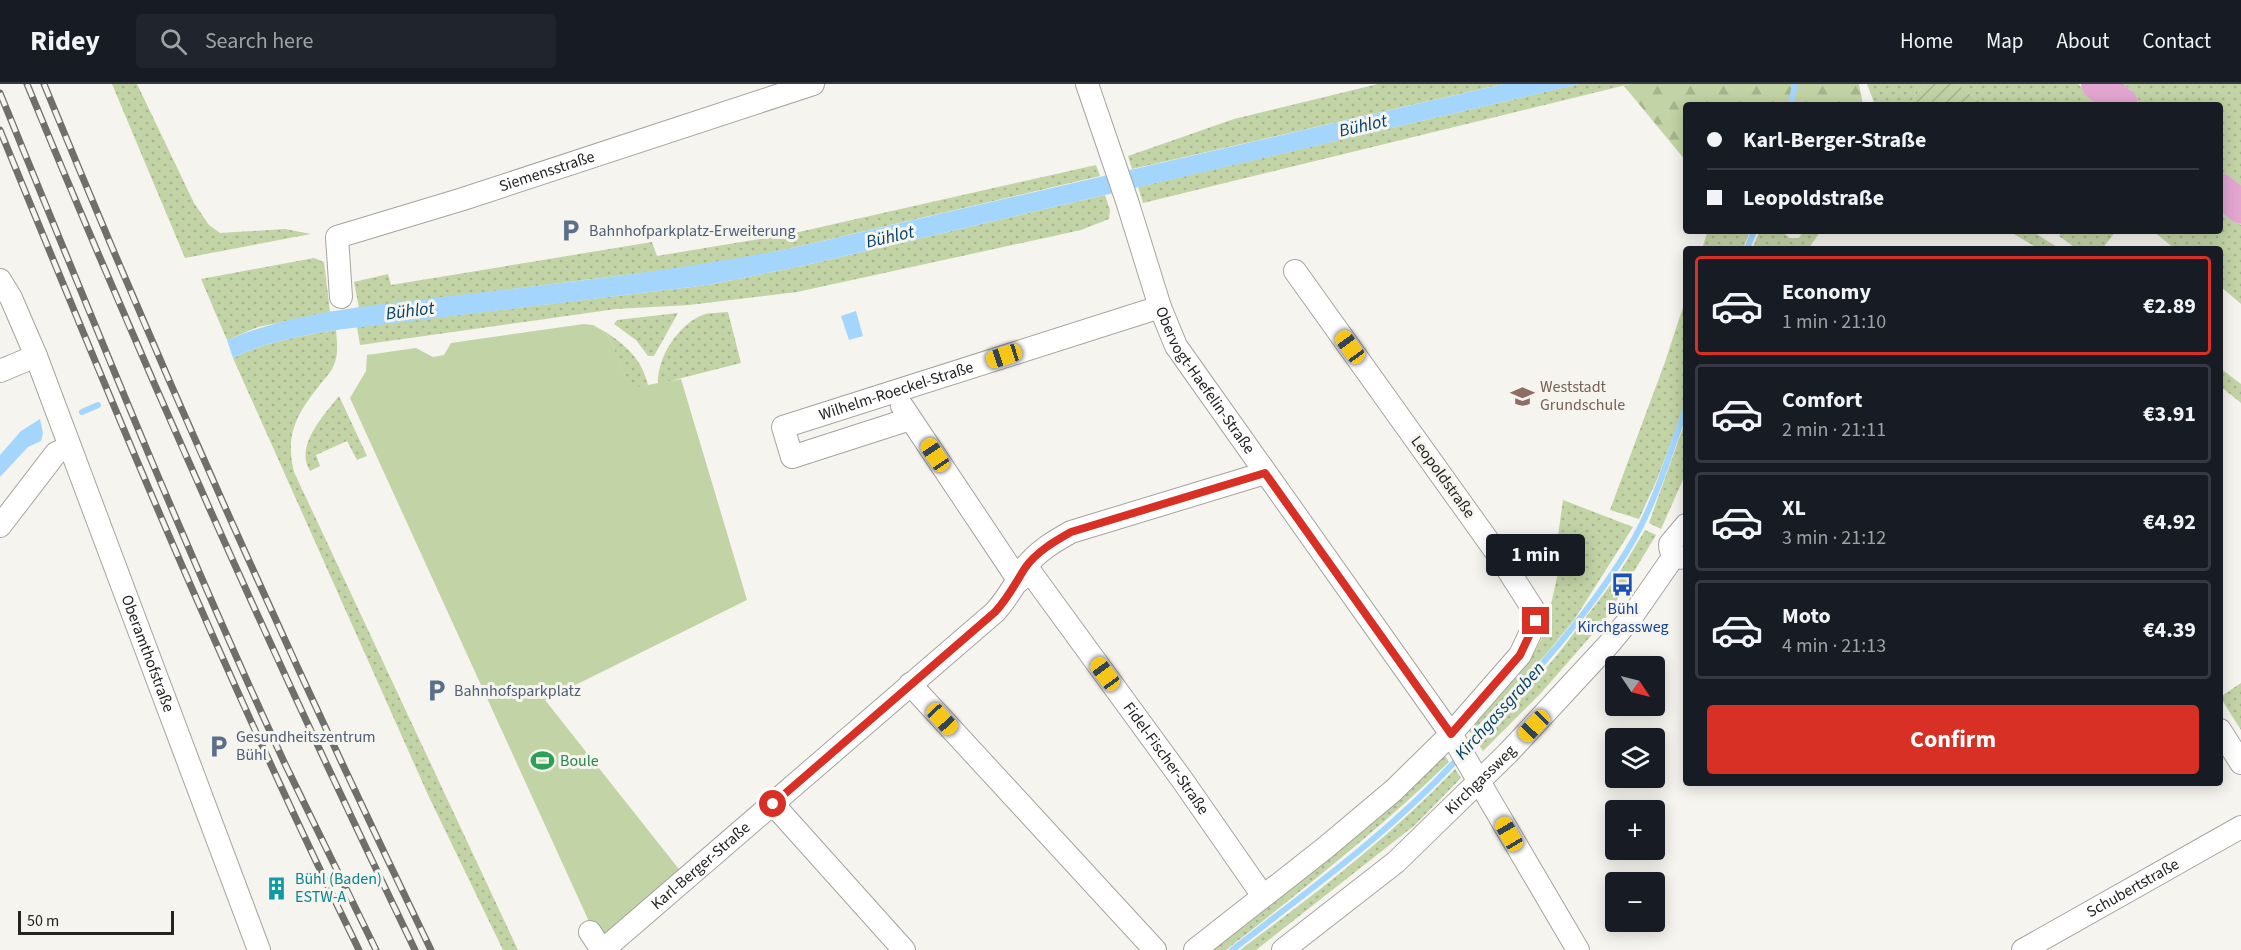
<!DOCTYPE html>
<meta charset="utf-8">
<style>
body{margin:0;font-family:"Source Sans 3",sans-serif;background:#20242c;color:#f1f3f6;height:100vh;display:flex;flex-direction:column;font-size:22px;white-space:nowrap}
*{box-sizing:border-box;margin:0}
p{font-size:20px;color:#9ea1a6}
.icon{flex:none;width:33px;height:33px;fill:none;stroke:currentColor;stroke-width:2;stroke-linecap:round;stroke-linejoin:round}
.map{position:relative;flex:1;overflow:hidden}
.side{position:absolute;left:1683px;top:162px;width:540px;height:540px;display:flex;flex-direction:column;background:#171b24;border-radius:6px;box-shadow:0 3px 15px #0003}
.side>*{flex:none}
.top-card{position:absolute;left:1683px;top:18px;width:540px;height:132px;border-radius:6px;box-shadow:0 3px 15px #0003;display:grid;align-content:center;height:132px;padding:0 24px;background:#171b24}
.needle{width:39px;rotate:125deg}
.buttons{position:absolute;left:1605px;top:572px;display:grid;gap:12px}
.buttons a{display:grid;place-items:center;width:60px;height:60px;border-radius:6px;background:#171b24;box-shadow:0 3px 15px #0003;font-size:30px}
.scale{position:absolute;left:18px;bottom:15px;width:156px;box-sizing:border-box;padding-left:6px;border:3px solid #232321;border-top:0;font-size:16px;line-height:21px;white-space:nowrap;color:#232321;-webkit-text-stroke:4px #f5f4ee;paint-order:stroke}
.end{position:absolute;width:27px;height:27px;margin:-14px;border:8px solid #d93025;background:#fff;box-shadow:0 0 0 3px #fff}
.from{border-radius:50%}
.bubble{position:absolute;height:42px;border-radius:6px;background:#171b24;box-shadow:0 3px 15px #0003;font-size:20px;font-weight:700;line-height:42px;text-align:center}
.car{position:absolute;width:18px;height:36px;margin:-18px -9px;border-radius:8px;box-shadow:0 0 4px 2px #0007;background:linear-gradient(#f5c518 24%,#345 0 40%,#f5c518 0 76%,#345 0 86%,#f5c518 0)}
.top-card b{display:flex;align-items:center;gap:21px;height:57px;font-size:22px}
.top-card b+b{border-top:2px solid #363941}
.top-card i{width:15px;height:15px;background:#f1f3f6}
ul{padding:10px 0 0;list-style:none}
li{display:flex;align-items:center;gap:18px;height:99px;margin:0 12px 9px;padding:0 12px;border:3px solid #363941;border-radius:6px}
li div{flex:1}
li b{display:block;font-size:22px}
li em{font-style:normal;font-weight:700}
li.active{border-color:#d93025}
li>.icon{width:54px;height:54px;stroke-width:1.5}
.primary-button{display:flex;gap:12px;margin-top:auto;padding:12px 24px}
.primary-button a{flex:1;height:69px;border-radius:6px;background:#d93025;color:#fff;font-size:24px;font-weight:700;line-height:69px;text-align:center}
header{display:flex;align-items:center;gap:36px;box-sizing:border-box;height:84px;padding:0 30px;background:#171b24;border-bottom:2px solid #363941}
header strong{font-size:28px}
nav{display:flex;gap:33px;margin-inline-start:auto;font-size:21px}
.search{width:420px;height:54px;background:#20242c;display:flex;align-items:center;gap:15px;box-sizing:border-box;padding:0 21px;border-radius:6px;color:#9ea1a6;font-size:22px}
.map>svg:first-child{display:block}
.grass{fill:url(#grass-dots)}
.forest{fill:url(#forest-firs)}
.park{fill:#c2d3a5}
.garden{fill:url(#garden-furrows)}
.water{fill:#a4d6fd}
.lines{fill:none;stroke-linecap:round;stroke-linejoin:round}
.stream{stroke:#a4d6fd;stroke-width:6}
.minor-casing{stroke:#a5a49f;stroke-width:24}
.primary-casing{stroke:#cfcfce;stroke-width:34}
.minor{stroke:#fff;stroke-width:22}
.primary{stroke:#e2a6d0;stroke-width:33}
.rail-casing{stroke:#6f6f6b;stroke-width:7}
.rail{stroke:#f5f4ee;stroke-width:4.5;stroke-dasharray:14;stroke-linecap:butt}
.route{stroke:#d93025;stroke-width:8}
.labels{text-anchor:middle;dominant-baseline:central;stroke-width:6;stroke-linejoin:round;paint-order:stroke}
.street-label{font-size:16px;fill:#232321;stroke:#f5f4ee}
.service-label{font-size:16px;fill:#4e5e75;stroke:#f5f4ee;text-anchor:start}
.education-label{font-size:16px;fill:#785e54;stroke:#f5f4ee;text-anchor:start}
.transit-label{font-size:16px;fill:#164399;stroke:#f5f4ee}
.leisure-label{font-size:16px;fill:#27864d;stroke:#f5f4ee;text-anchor:start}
.culture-label{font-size:16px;fill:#0d838f;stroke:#f5f4ee;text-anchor:start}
.water-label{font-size:18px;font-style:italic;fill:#044166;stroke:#f5f4ee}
</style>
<header>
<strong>Ridey</strong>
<div class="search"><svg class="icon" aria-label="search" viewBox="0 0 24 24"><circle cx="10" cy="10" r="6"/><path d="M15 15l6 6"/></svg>Search here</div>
<nav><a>Home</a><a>Map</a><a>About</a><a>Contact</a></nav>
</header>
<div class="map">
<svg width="2241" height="866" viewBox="0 0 2241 866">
<defs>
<pattern id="grass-dots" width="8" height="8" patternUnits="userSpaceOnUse" patternTransform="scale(1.5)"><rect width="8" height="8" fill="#c2d3a5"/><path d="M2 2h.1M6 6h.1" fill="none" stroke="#a6b58e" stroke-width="1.8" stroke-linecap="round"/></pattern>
<pattern id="forest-firs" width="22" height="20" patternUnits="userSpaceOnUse" patternTransform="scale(1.5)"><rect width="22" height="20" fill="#c2d3a5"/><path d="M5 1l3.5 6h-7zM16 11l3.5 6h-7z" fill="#a6b58e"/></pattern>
<pattern id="garden-furrows" width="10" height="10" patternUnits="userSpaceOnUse" patternTransform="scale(1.5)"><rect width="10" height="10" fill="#c2d3a5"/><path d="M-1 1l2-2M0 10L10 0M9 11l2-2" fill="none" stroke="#a6b58e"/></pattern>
</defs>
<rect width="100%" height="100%" fill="#f5f4ee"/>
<path class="grass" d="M112 0H137L194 119 209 141 220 149 285 145 311 150 185 174Z
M1378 0H1503L1132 85 1128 72 1234 35Z
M1579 0H1630L1143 119 1138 103Z
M1867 0H1924L1909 21H1875Z
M1957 0H2078L2102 21H1984Z
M2119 0H2241V105L2220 87V21H2143Z
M1096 81 1100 92 792 164 714 180 359 224 354 198 388 190 391 201 652 158 657 172 790 150Z
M1105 111 1110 126 1109 135 1081 146 797 208 689 221 616 225 360 261 357 243 708 201 802 182Z
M2220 123 2241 141V220L2220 202V165H2175L2153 147H2220Z
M1750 147 1743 165H1702L1707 149 1694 148Z
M1760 147H1781L1790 154H1799L1803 147H1821L1808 165H1752Z
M2009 147H2032L2060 165H2039Z
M2063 147H2116L2102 165H2077L2059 152Z
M314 174 324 178 330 228 258 243 227 256 201 195Z
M1686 214V318L1658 393 1639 435 1610 426 1665 278Z
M728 228 741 279 658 300C657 274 677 243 700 232 708 228 719 229 728 228Z
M678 229 654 272H648L636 256 614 240 617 236Z
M336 246C337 259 339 271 333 283 330 290 323 296 319 302 296 331 285 351 294 388L518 866H503L429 713 233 274C265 258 300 252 336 246Z
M607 249C628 263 642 276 648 301L631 305Z
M2220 284 2241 300V319L2220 302Z
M339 312 367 372 357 376 347 357 316 371 320 382 310 387C294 362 325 330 339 312Z
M1686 335V389L1661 445 1649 439Z
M1563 416 1633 443 1574 536 1547 569 1471 649 1468 646 1536 565 1545 548 1559 484 1557 459Z
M1645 446 1656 451 1604 537 1541 609 1483 667 1479 661 1558 570 1618 491Z
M2241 599V646L2220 613Z
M1444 670 1449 678C1379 746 1302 806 1226 866H1211Z
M1455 685 1461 694 1415 741 1256 866H1240C1315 810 1390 753 1455 685Z"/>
<path class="forest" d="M1630 0H1859L1863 20 1686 21V77L1624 2Z"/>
<path class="park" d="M584 240 593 241 607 249 631 304 681 295 747 516 545 616 682 789 604 850 592 844 350 314 366 287 367 271 416 264 433 273 444 271 451 259Z"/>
<path class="garden" d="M1924 0H1957L1984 21H1909Z"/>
<path class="water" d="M1503 0H1579L802 182 708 201 336 246C300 252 265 258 233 274L227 256C299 226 381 221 458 211 570 198 681 186 792 164Z
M856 227 863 252 849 256 841 232Z
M40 335 43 349 41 357 28 363 0 393V371L21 347Z"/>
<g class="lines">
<path class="stream" d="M1791 21 1795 0
M1747 165 1754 147
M82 328 98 321
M1466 664C1526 598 1589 533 1634 455 1657 414 1670 368 1686 324
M1232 866C1311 805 1393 746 1460 672"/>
<defs>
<g id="minor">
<path id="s1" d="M1087 0 1127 117 1160 223 1176 262 1451 650 1578 866"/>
<path id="s2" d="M0 196 11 214 36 272 259 866"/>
<path id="s3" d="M341 213 337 153 463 115 813 0"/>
<path d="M0 287 36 272"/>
<path d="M902 322 1019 497"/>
<path id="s4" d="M910 335 792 373 783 343 1160 223"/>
<path d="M1686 441 1670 460C1670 470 1676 476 1686 473"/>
<path d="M0 442 56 369 70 363"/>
<path id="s5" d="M1026 482 1183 697 1263 812"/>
<path d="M910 600 1155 866"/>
<path d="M2220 646 2241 679"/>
<path d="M773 720 904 866"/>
<path d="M590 848 602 866"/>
<path id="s6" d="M603 866 995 528C1008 514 1015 500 1025 484 1036 468 1055 457 1071 448L1265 389"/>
<path d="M1195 866 1325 764 1394 706 1451 650 1520 571 1536 537 1533 525 1499 472 1295 187"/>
<path id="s7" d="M1283 866 1396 778 1508 669 1609 560 1633 531 1674 472"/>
<path id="s8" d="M2023 866 2241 743"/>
</g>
<path id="primary" d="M2098 0 2122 21
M2220 106 2241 123"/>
</defs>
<use href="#minor" class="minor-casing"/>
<use href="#primary" class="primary-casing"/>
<use href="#minor" class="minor"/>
<use href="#primary" class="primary"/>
<defs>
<path id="rail" d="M27 0C148 293 277 581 415 866
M44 0C164 293 293 581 431 866
M0 9C92 234 183 460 285 680 315 742 346 804 376 866
M0 46C113 323 227 598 359 866"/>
</defs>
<use href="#rail" class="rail-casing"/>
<use href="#rail" class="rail"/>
</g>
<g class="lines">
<path class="route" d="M773 720 995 528C1008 514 1015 500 1025 484 1036 468 1055 457 1071 448L1265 389 1451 650 1520 571 1536 537"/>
</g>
<defs>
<symbol id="parking-bare" viewBox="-9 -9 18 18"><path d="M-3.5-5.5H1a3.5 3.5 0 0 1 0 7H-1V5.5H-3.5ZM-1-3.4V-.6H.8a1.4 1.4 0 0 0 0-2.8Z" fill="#5c6f8a" stroke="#f5f4ee" stroke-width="2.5" paint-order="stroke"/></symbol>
<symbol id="school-bare" viewBox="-9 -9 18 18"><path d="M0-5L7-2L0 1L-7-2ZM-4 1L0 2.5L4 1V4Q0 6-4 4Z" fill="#8d6e63" stroke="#f5f4ee" stroke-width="2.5" paint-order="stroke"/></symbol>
<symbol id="bus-bare" viewBox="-9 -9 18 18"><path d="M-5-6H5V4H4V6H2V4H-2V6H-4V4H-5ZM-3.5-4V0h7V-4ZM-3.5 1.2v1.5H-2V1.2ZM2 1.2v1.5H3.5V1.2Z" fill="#1a4fb4" stroke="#f5f4ee" stroke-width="2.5" paint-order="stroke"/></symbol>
<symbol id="stadium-bare" viewBox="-9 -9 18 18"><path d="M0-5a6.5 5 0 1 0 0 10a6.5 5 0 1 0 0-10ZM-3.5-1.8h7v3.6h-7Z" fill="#2e9e5b" stroke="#f5f4ee" stroke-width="2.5" paint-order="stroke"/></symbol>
<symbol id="building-bare" viewBox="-9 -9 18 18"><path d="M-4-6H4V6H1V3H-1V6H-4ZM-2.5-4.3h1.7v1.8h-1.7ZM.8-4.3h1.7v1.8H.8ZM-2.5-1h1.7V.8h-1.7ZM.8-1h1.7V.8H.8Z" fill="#0f9aa8" stroke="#f5f4ee" stroke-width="2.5" paint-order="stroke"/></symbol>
</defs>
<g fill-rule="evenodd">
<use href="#parking-bare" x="554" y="130" width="33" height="33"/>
<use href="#school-bare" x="1506" y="296" width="33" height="33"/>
<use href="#bus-bare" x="1606" y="484" width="33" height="33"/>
<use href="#parking-bare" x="420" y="590" width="33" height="33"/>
<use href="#parking-bare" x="202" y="646" width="33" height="33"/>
<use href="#stadium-bare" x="526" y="660" width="33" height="33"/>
<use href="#building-bare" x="260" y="788" width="33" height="33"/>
</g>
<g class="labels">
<g class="street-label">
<text stroke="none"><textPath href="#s3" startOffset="280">Siemensstraße</textPath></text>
<text stroke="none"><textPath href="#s1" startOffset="321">Obervogt-Haefelin-Straße</textPath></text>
<text stroke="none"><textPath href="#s4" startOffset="274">Wilhelm-Roeckel-Straße</textPath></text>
<text transform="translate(1443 393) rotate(54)">Leopoldstraße</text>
<text stroke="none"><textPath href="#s2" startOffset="402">Oberamthofstraße</textPath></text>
<text stroke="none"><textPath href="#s5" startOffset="238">Fidel-Fischer-Straße</textPath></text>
<text stroke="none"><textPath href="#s7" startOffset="261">Kirchgassweg</textPath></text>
<text stroke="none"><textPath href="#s6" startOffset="129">Karl-Berger-Straße</textPath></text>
<text stroke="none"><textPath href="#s8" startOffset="126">Schubertstraße</textPath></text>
</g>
<g class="service-label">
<text x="589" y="147">Bahnhofparkplatz-Erweiterung</text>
<text x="454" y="607">Bahnhofsparkplatz</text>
<text x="236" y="653">Gesundheitszentrum<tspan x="236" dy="18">Bühl</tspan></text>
</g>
<g class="education-label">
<text x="1540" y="303">Weststadt<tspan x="1540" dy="18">Grundschule</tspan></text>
</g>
<g class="transit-label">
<text x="1623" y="525">Bühl<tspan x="1623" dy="18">Kirchgassweg</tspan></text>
</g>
<g class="leisure-label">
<text x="560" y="677">Boule</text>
</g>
<g class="culture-label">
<text x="295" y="795">Bühl (Baden)<tspan x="295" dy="18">ESTW-A</tspan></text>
</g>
<g class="water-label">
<text transform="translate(1363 42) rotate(-13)">Bühlot</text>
<text transform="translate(890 153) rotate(-13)">Bühlot</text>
<text transform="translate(410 227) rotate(-7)">Bühlot</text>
<text transform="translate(1500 627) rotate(-48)">Kirchgassgraben</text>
</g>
</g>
</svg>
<div class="buttons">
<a><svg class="needle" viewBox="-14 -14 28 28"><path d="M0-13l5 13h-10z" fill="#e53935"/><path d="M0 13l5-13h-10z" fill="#9ea1a6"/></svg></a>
<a><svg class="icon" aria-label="layers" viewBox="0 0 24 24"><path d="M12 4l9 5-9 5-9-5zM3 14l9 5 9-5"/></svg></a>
<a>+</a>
<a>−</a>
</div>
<div class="scale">50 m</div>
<i class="end from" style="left:773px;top:720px"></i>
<i class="end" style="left:1536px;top:537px"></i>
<div class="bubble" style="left:1486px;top:450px;width:99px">1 min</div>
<i class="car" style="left:1350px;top:263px;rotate:324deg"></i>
<i class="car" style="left:1004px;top:272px;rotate:252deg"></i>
<i class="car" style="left:935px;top:371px;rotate:326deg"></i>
<i class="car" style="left:1105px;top:590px;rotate:324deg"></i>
<i class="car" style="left:942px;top:635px;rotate:137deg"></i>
<i class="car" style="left:1534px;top:642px;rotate:224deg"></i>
<i class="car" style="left:1509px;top:750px;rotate:330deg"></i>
<div class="top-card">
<b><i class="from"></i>Karl-Berger-Straße</b>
<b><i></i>Leopoldstraße</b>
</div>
<section class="side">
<ul>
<li class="active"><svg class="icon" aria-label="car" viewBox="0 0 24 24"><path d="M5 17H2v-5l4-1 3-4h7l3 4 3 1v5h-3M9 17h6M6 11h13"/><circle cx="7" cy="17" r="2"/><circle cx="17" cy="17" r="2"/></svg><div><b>Economy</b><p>1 min · 21:10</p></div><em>€2.89</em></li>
<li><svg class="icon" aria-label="car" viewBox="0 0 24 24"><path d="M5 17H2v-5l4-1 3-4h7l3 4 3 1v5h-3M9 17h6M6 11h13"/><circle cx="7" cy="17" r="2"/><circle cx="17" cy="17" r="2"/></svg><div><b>Comfort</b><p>2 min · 21:11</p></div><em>€3.91</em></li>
<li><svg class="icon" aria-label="car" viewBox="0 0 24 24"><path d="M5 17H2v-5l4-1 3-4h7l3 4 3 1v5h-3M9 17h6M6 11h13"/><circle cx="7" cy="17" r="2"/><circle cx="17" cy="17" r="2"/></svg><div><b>XL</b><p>3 min · 21:12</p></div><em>€4.92</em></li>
<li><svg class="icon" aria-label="car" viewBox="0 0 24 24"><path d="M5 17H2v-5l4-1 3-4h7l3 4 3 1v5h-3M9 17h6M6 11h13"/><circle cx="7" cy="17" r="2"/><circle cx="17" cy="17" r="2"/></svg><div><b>Moto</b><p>4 min · 21:13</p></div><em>€4.39</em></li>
</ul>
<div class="primary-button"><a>Confirm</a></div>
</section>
</div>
